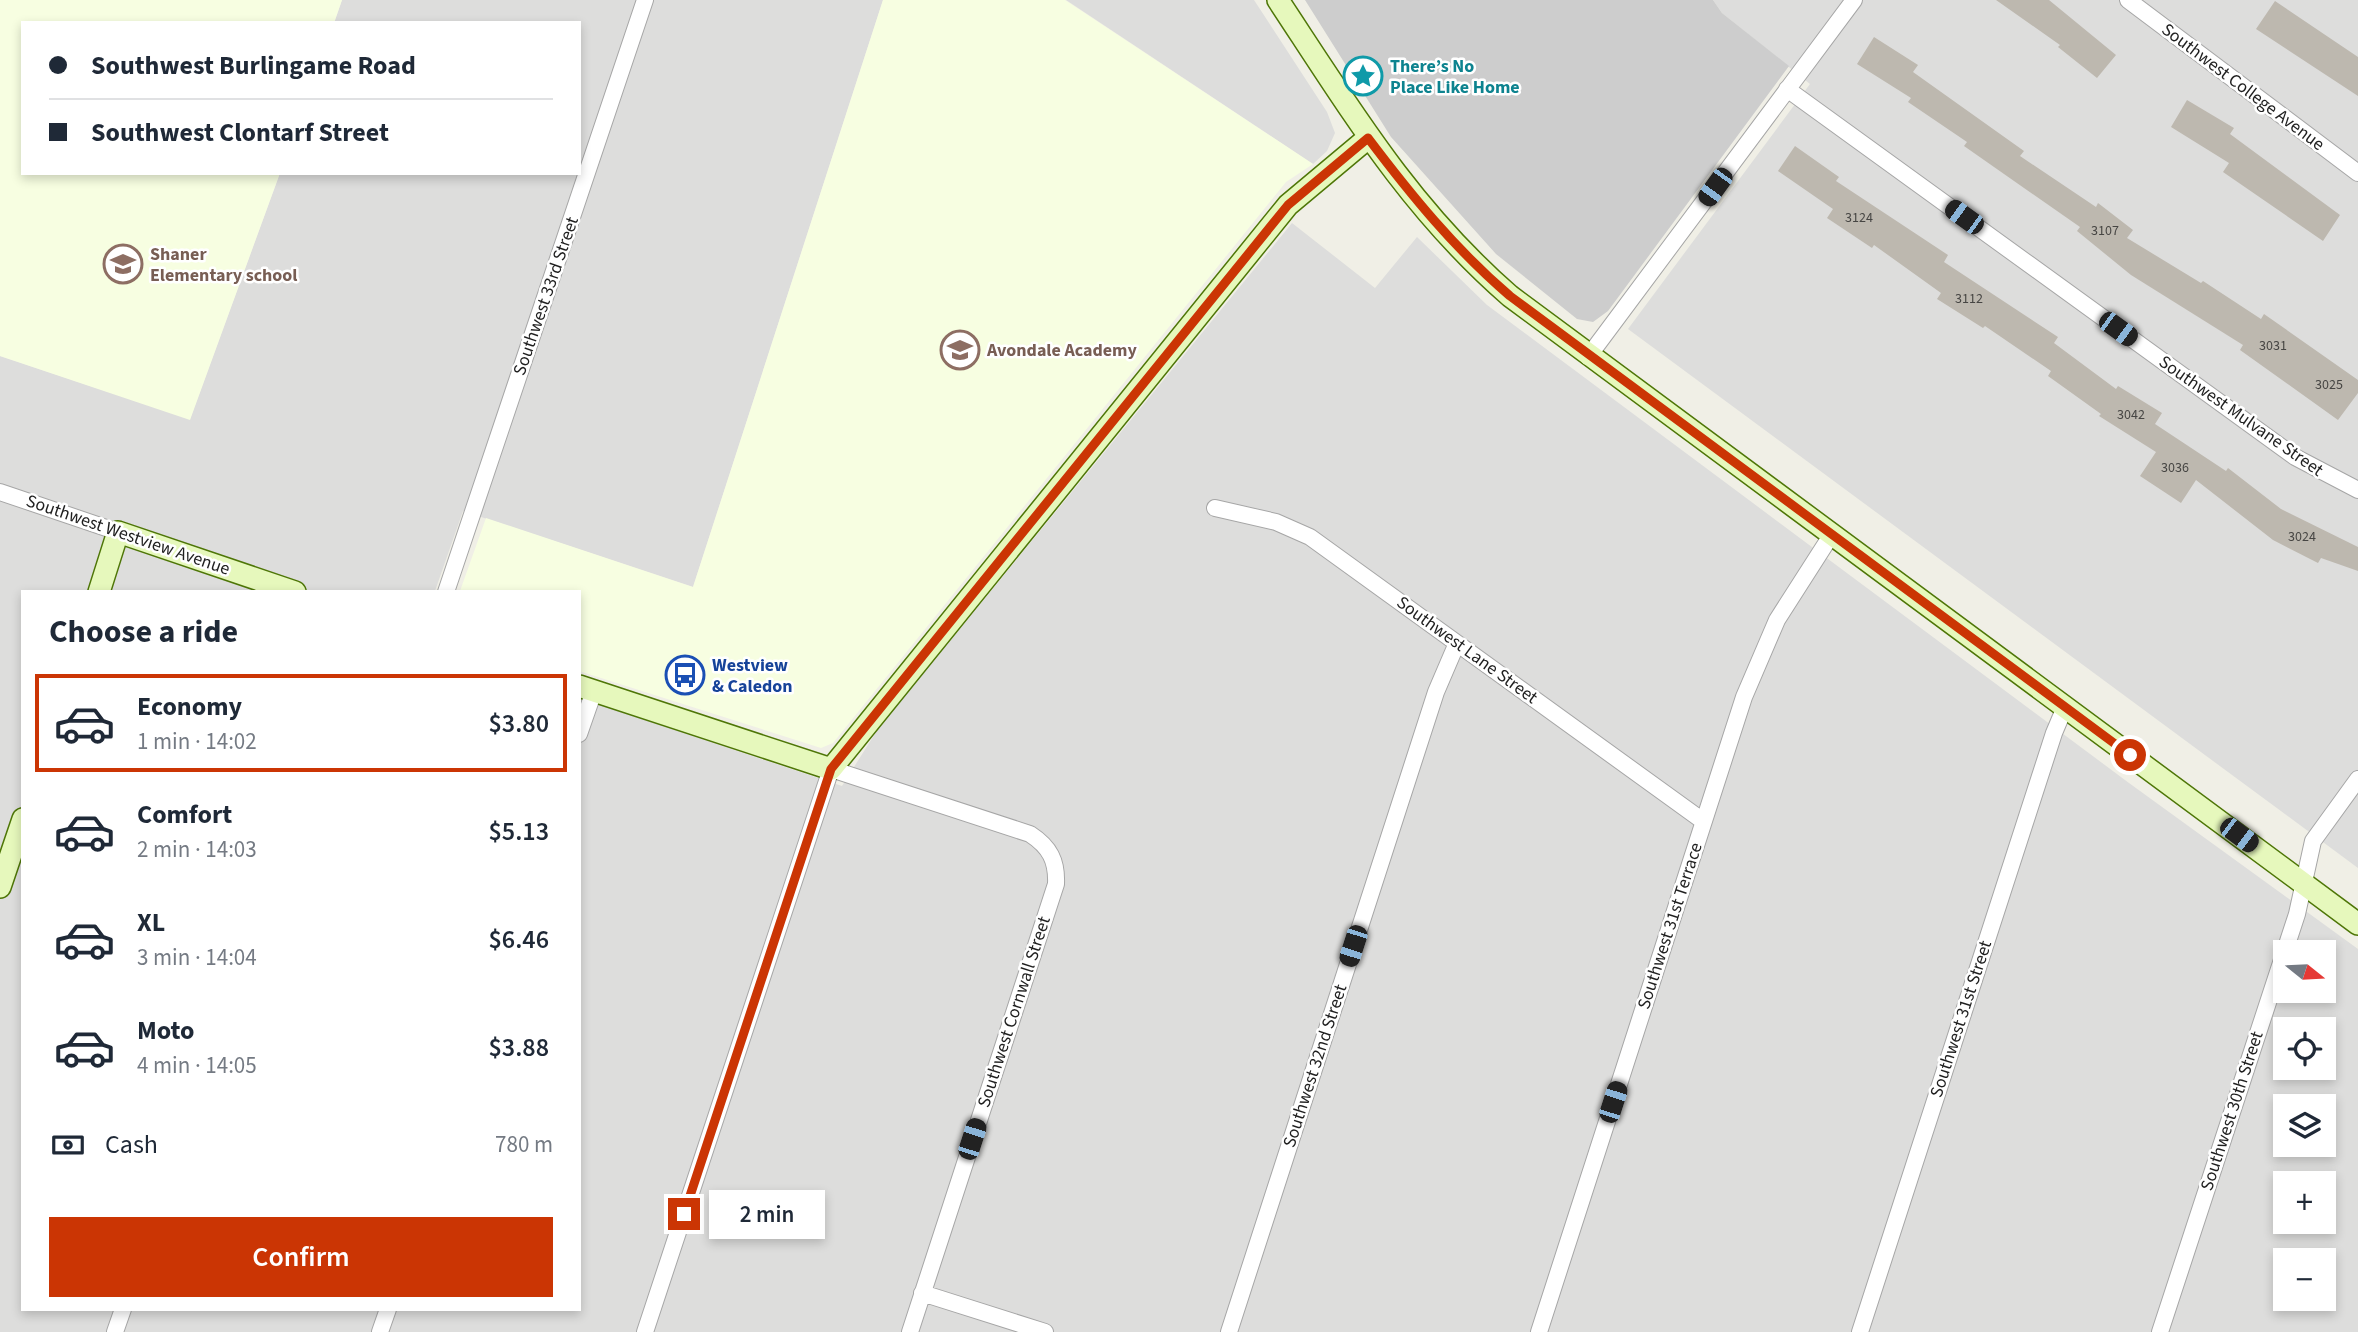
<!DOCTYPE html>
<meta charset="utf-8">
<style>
body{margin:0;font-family:"Source Sans 3",sans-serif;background:#f2f2f3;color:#1f2937;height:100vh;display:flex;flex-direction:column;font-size:26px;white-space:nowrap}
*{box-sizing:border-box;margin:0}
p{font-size:23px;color:#747a83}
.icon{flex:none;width:38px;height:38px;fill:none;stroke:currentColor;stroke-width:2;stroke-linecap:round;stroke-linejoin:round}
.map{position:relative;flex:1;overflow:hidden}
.side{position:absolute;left:21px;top:590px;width:560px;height:721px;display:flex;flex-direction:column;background:#fff;border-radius:0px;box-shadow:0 4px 10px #0003}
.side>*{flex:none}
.hud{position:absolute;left:21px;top:21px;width:560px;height:154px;border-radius:0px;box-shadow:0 4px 10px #0003;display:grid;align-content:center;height:154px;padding:0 28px;background:#fff}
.needle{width:46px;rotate:108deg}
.tools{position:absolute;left:2273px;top:940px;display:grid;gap:14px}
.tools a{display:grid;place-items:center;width:63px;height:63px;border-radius:0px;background:#fff;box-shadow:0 4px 10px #0003;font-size:35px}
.end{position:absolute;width:32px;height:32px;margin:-16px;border:9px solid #cb3504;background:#fff;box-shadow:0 0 0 4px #fff}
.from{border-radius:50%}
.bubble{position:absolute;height:49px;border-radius:0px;background:#fff;box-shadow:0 4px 10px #0003;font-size:23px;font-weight:600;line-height:49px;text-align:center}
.car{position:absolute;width:21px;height:42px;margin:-21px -10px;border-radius:9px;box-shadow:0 0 5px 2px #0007;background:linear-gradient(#222 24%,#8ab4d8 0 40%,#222 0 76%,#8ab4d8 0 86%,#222 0)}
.hud b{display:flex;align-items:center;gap:24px;height:66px;font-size:26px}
.hud b+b{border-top:2px solid #e0e1e3}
.hud i{width:18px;height:18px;background:#1f2937}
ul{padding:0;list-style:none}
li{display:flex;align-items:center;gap:21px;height:98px;margin:0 14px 10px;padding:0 14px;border:4px solid transparent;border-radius:0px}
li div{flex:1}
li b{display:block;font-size:26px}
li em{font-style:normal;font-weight:600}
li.selected{border-color:#cb3504}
li>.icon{width:63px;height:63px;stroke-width:1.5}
h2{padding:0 28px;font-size:32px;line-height:84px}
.pay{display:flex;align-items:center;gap:18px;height:77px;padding:0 28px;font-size:26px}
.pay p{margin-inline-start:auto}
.action{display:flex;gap:14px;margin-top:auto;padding:14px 28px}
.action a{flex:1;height:80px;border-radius:0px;background:#cb3504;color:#fff;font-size:28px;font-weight:600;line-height:80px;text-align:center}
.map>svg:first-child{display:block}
.residential{fill:#dddddc;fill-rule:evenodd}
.education{fill:#f7fee1}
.religious{fill:#cdcdcd}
.building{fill:#bdb8af}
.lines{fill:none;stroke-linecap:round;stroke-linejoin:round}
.street-casing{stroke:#a6a6a6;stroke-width:18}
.secondary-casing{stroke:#4e7607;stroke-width:24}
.street{stroke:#fff;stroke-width:16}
.secondary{stroke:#e6f8bc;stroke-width:21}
.route{stroke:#cb3504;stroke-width:9}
.labels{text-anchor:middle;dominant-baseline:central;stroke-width:5;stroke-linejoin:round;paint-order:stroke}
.number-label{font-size:14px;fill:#464543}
.culture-label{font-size:18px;font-weight:bold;fill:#0d838f;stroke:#fff;text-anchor:start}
.street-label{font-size:18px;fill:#1f1f1f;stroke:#fff}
.education-label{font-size:18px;font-weight:bold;fill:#785e54;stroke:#fff;text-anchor:start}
.transit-label{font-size:18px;font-weight:bold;fill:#164399;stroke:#fff;text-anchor:start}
</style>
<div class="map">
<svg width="2358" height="1332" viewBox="0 0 2358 1332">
<rect width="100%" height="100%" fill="#f0efe6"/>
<path class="residential" d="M342 0H883L693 587 463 511 435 591 23 592V1309H579V698L842 786 878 729 1292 223 1375 288 1417 237 1487 305 2129 783 2358 949V1332H0V356L190 419 280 173H579V23H334ZM2286 952H2324V990H2286ZM2286 1029H2324V1068H2286ZM2286 1106H2324V1144H2286ZM2286 1183H2324V1222H2286ZM2286 1260H2324V1298H2286Z
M1066 0H1254L1327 112 1335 133 1327 151 1313 164Z
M1713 0H2358V868L1628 329 1810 84 1722 13Z"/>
<path class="education" d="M0 0H342L334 23H23V173H280L190 420 0 356Z
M883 0H1065L1313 164 1286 182 833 743 821 748 579 671V592L460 591 486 518 693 587Z"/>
<path class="religious" d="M1305 0H1713L1722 13 1789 66 1608 311 1593 322 1577 319 1496 254 1391 137Z"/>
<path class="building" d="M1996 0H2049L2116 55 2097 78 2058 47 2060 45Z
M2275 1 2358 57V96L2256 29Z
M1874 37 1918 65 1913 72 2024 151 2020 156 2096 207 2098 203 2133 230 2127 238 2201 283 2203 281 2261 319 2264 314 2358 380V393L2338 420 2240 350 2243 345 2131 275 2077 231 2080 227 1964 146 1967 142 1908 102 1911 98 1857 64Z
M2187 100 2234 128 2230 134 2340 215 2323 241 2223 172 2229 163 2171 127Z
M1795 146 1839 177 1836 181 1948 255 1944 262 2058 337 2054 343 2116 389 2118 386 2162 413 2155 424 2226 471 2228 468 2281 509 2358 547V571L2321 558 2318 563 2273 540 2196 480 2181 503 2140 476 2156 452 2099 416 2101 414 2048 376 2051 371 1985 326 1983 328 1937 299 1941 293 1874 245 1872 248 1827 218 1833 209 1778 171Z"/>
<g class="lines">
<defs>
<path id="street" d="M2128 0 2358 173
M1787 89 2295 457 2358 490
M1588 357 1854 0
M0 492 118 532
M1215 508 1276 522 1310 537 1703 821
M446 592 645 0
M579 734 594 691
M922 1293 1045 1332
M115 1332 123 1309
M380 1332 388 1309
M645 1332 831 769 1030 834C1050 847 1057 861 1056 884L910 1332
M1229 1332 1436 692 1457 643
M1539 1332 1744 697 1777 620 1832 534
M1860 1332 2054 733 2065 707
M2160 1332 2297 914 2313 841 2358 779"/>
<path id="secondary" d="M1278 0C1350 109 1410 209 1510 296L2358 924
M99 592 118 532 295 592
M579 686 831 769 1288 205 1368 138
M0 887 23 819"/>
</defs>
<use href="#street" class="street-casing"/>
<use href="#secondary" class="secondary-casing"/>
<use href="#street" class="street"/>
<use href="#secondary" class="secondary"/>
</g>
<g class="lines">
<path class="route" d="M684 1214 831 769 1288 205 1368 138C1411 195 1455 249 1510 296L2130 755"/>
</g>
<defs>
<symbol id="sight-ring" viewBox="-11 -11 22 22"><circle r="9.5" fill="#fff" stroke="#0f9aa8" stroke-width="1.5"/><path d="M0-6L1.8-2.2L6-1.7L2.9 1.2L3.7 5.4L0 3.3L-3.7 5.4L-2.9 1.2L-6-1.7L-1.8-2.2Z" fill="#0f9aa8"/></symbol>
<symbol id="school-ring" viewBox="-11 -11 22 22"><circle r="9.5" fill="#fff" stroke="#8d6e63" stroke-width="1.5"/><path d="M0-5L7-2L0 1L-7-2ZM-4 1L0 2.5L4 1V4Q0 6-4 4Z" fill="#8d6e63"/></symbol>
<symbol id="bus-ring" viewBox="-11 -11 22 22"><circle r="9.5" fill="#fff" stroke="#1a4fb4" stroke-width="1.5"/><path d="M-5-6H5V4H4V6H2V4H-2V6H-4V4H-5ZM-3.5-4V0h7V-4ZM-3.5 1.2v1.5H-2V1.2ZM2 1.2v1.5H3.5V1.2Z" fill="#1a4fb4"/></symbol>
</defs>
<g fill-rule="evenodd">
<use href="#sight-ring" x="1341" y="54" width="44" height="44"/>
<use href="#school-ring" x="101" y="242" width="44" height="44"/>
<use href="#school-ring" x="938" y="328" width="44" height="44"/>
<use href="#bus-ring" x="663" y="653" width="44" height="44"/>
</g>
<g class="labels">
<g class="number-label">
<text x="1859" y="218">3124</text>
<text x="2105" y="231">3107</text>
<text x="1969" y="299">3112</text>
<text x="2273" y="346">3031</text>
<text x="2329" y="385">3025</text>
<text x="2131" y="415">3042</text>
<text x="2175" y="468">3036</text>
<text x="2302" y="537">3024</text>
</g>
<g class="culture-label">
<text x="1390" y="66">There’s No<tspan x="1390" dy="21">Place Like Home</tspan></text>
</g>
<g class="street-label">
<text transform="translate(2243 87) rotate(37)">Southwest College Avenue</text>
<text transform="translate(546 296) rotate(-71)">Southwest 33rd Street</text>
<text transform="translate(2241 416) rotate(35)">Southwest Mulvane Street</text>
<text transform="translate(128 535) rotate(19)">Southwest Westview Avenue</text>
<text transform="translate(1467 650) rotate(36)">Southwest Lane Street</text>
<text transform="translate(1670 926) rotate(-72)">Southwest 31st Terrace</text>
<text transform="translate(1014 1012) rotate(-72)">Southwest Cornwall Street</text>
<text transform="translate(1961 1019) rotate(-72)">Southwest 31st Street</text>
<text transform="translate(1315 1066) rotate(-72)">Southwest 32nd Street</text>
<text transform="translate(2232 1111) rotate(-72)">Southwest 30th Street</text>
</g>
<g class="education-label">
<text x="150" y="254">Shaner<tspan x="150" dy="21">Elementary school</tspan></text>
<text x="987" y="350">Avondale Academy</text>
</g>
<g class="transit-label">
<text x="712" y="665">Westview<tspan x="712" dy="21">&amp; Caledon</tspan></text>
</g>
</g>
</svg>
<div class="tools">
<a><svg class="needle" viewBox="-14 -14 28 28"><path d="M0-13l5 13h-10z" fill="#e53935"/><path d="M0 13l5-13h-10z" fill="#747a83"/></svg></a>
<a><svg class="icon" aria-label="locate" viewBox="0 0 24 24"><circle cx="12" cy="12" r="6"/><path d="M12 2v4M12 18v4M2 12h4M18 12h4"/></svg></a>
<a><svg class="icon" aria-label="layers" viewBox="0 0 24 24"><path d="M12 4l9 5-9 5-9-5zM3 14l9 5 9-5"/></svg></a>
<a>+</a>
<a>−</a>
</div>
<i class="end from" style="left:2130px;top:755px"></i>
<i class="end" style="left:684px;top:1214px"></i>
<div class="bubble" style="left:709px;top:1190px;width:116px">2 min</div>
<i class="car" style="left:1715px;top:187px;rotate:216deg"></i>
<i class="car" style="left:1964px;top:217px;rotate:306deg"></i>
<i class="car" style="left:2118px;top:329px;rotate:126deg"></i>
<i class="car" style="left:2239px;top:835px;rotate:127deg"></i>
<i class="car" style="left:1353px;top:946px;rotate:198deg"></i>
<i class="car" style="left:1613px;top:1102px;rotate:18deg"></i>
<i class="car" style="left:972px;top:1139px;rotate:18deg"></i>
<div class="hud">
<b><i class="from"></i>Southwest Burlingame Road</b>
<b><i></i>Southwest Clontarf Street</b>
</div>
<section class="side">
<h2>Choose a ride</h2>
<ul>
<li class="selected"><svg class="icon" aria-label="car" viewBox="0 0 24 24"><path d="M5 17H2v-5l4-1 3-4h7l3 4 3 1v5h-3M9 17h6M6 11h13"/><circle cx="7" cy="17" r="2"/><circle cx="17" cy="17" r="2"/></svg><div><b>Economy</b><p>1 min · 14:02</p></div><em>$3.80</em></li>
<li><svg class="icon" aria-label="car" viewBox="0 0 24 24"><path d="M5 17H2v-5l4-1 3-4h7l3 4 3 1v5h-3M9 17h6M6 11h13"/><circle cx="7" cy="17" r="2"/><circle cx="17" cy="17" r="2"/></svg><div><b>Comfort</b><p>2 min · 14:03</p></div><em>$5.13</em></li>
<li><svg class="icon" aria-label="car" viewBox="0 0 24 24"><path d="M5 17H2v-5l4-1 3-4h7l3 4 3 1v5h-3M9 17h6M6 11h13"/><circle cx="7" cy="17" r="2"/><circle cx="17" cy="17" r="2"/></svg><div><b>XL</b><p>3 min · 14:04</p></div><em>$6.46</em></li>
<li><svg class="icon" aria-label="car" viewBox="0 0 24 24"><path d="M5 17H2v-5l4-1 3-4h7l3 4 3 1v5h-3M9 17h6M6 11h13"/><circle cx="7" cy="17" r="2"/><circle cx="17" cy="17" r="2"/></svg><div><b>Moto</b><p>4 min · 14:05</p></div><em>$3.88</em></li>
</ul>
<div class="pay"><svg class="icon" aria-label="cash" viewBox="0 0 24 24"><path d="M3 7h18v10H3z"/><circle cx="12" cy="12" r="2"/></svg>Cash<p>780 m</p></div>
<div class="action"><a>Confirm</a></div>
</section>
</div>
